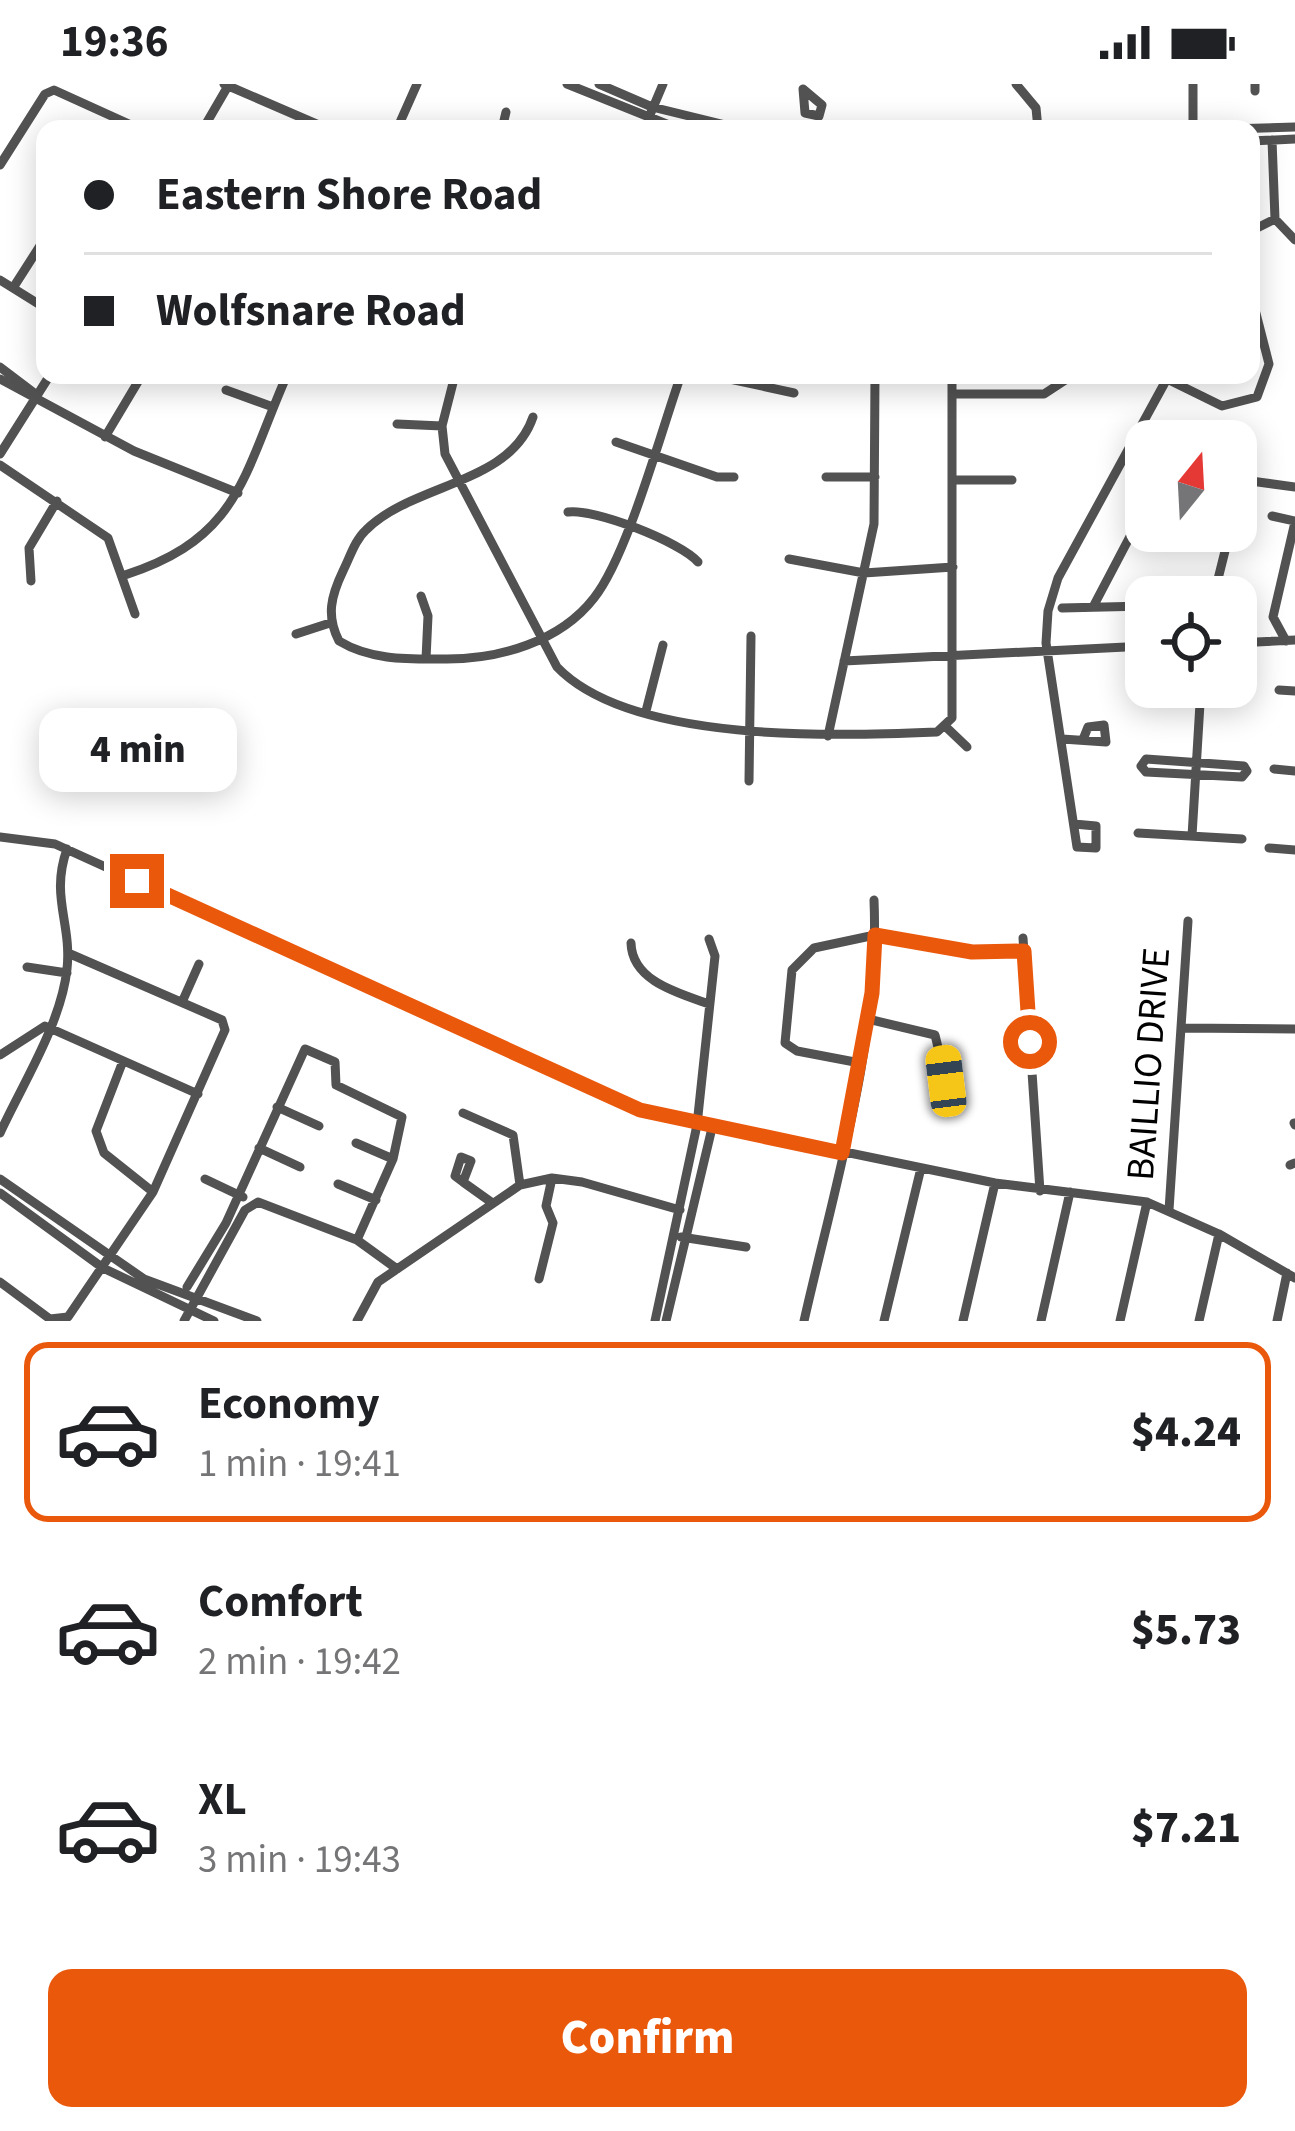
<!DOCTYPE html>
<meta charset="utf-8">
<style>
body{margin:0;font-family:"Source Sans 3",sans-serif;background:#f6f6f6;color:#202124;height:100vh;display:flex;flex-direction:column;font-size:45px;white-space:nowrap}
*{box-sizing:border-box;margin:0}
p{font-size:39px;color:#757577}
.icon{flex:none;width:66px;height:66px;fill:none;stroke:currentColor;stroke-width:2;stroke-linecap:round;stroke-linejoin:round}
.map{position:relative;height:1237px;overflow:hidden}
.drawer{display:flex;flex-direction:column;background:#fff;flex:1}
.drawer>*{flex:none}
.banner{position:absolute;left:36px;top:36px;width:1224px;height:264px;border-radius:24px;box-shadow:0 6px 30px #0003;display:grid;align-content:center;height:264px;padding:0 48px;background:#fff}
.needle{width:78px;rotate:18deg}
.tools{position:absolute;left:1125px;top:336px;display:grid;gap:24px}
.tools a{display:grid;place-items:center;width:132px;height:132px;border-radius:24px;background:#fff;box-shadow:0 6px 30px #0003;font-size:60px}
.end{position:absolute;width:54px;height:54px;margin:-27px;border:15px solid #ea580c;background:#fff;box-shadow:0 0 0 6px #fff}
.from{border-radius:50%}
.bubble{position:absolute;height:84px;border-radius:24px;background:#fff;box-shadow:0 6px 30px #0003;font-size:39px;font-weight:800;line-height:84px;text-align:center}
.car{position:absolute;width:36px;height:72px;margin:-36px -18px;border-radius:15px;box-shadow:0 0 9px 3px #0007;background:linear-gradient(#f5c518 24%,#345 0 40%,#f5c518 0 76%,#345 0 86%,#f5c518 0)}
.banner b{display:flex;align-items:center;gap:42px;height:114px;font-size:45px}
.banner b+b{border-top:3px solid #e0e0e0}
.banner i{width:30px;height:30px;background:#202124}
ul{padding:21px 0 0;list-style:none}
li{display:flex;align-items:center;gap:36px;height:180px;margin:0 24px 18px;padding:0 24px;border:6px solid transparent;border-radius:24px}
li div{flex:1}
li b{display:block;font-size:45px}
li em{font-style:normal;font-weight:800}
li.on{border-color:#ea580c}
li>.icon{width:108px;height:108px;stroke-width:1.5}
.button{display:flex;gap:24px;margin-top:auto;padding:24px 48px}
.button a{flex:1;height:138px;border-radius:24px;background:#ea580c;color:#fff;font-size:48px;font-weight:800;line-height:138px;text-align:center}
.status{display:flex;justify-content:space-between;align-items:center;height:84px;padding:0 60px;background:#fff;direction:ltr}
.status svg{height:33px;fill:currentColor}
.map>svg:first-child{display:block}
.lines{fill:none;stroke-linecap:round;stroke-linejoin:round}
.minor{stroke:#525252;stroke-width:9}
.route{stroke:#ea580c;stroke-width:15}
.labels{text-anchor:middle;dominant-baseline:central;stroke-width:10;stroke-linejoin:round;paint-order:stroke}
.street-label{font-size:39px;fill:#000;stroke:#fff}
</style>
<div class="status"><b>19:36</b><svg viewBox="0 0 49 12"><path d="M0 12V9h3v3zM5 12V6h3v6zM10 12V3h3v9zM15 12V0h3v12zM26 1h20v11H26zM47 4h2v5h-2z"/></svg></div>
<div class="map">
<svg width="1295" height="1237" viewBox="0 0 1295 1237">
<rect width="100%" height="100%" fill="#fff"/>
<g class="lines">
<path class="minor" d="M224 0 328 45
M567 0 679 45
M599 0 652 23 742 45
M1016 0 1036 24 1038 45
M1193 0V45
M1255 0V7
M803 5 822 21 819 32 805 29Z
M203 45 228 2
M397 45 417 0
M502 45 506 28
M644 45 663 0
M1229 45 1295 43
M1272 56 1275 135 1295 156
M1251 57 1295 55
M0 81 45 10 54 6 140 45
M1251 147 1275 135
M0 196 45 224
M13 204 45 154
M0 283 33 308
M455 291 442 342 445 370 557 583C631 660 837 652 937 648L952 634V291
M711 291 794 309
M0 295 134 367 238 409
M1167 295 1222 322 1257 313 1269 280 1251 210
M226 306 273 323
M952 310H1044L1073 291
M533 333C510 401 413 399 366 446 355 456 350 473 343 487 331 512 326 532 339 557 372 577 410 575 447 575 499 575 560 558 594 514 628 471 661 347 681 291
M397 340 442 342
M105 353 142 291
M616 358 717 393H734
M0 370 50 291
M0 381 108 454 135 530
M826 393H875
M1236 395 1295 403
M952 396H1012
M1236 422 1242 395
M568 428C594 424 681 458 698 478
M1272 432 1295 437
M789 475 864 489 953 483
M125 491C240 454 243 391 287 291
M31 497 29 464 57 417
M421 512 428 532 426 575
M1207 513 1216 503 1230 447
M1093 523 1146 422
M1062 524 1146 522
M296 550 330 539
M1286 557 1273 533 1295 438
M1236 559 1295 556
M844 577 1146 562
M1279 606 1295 607
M1200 618 1154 615 1148 610 1153 604 1200 607
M646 627 663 561
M946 643 967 663
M828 652 874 440 875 291
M1062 655 1106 658 1104 641 1088 643 1084 653
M1146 675 1244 682 1247 687 1242 693 1146 688 1141 682Z
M1274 685 1295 687
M749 697 751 552
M1074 740 1096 742V764L1077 763 1046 559 1048 527 1058 494 1169 291
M1138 749 1242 755
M1192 752 1201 603
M0 753 55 760 641 1026 995 1099 1147 1118 1219 1150 1295 1194
M1269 764 1295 766
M1023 854 1040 1107
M631 859C632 897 678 909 709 920
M27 883 67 889
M183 916 199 880
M868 935 935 951 946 996
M1182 944 1295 945
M0 971 45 942 198 1010
M123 977 96 1047 104 1069 153 1108
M860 979 797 967 785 959 792 886 814 864 875 851 972 868 1024 867
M277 1023 319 1042
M463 1029 513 1051 520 1101
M1294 1039 1295 1041
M0 1049C23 999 61 940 67 885 72 839 50 813 67 765
M356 1059 393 1075
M259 1064 300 1083
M461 1073 471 1077 463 1098 455 1092Z
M1290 1081 1295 1079
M0 1095 144 1195 257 1237
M205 1095 243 1113
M463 1098 491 1118
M338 1100 376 1116
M0 1109 103 1184 214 1237
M1169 1126 1188 837
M681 1153 746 1163
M539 1195 553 1139 546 1122 552 1094
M0 1198 50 1235 68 1233 153 1108 225 946 222 936 68 869
M187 1203 226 1139 305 965 335 978 336 1001 402 1033 393 1075 357 1156
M184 1237 245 1126 258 1118 357 1156 397 1185
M357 1237 378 1198 520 1101 552 1094 582 1098 680 1126
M655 1237 697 1041 715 872 709 855
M666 1237 712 1044
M804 1237C835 1100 880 957 874 816
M884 1237 921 1084
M963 1237 995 1099
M1041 1237 1070 1108
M1120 1237 1147 1118
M1199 1237 1219 1150
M1277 1237 1287 1189"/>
</g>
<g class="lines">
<path class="route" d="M137 797 640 1026 842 1069 872 909 875 851 972 868 1024 867 1030 958"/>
</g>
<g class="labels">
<g class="street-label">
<text transform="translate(1149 980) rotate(-86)">BAILLIO DRIVE</text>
</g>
</g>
</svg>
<div class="tools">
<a><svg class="needle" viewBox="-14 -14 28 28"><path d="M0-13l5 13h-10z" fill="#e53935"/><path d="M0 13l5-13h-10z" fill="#757577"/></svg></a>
<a><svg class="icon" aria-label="locate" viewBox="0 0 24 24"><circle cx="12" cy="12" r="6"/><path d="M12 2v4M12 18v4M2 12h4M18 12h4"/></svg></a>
</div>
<i class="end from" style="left:1030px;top:958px"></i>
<i class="end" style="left:137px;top:797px"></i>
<div class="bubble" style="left:39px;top:624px;width:198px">4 min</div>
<i class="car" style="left:946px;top:997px;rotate:353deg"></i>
<div class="banner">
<b><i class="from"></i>Eastern Shore Road</b>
<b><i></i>Wolfsnare Road</b>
</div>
</div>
<section class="drawer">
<ul>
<li class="on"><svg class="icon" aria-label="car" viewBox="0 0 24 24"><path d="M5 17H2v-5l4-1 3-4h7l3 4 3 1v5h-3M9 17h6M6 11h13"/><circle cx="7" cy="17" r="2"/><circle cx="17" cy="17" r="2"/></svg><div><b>Economy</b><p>1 min · 19:41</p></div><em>$4.24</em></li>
<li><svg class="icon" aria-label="car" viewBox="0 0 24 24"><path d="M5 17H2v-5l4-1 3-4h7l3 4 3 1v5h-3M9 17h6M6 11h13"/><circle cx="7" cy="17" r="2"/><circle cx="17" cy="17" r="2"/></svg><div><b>Comfort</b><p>2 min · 19:42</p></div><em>$5.73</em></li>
<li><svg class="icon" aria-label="car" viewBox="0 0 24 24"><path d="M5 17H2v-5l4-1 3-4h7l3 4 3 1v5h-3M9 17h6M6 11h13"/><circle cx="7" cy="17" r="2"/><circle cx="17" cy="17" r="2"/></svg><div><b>XL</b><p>3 min · 19:43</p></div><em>$7.21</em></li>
</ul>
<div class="button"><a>Confirm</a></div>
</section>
